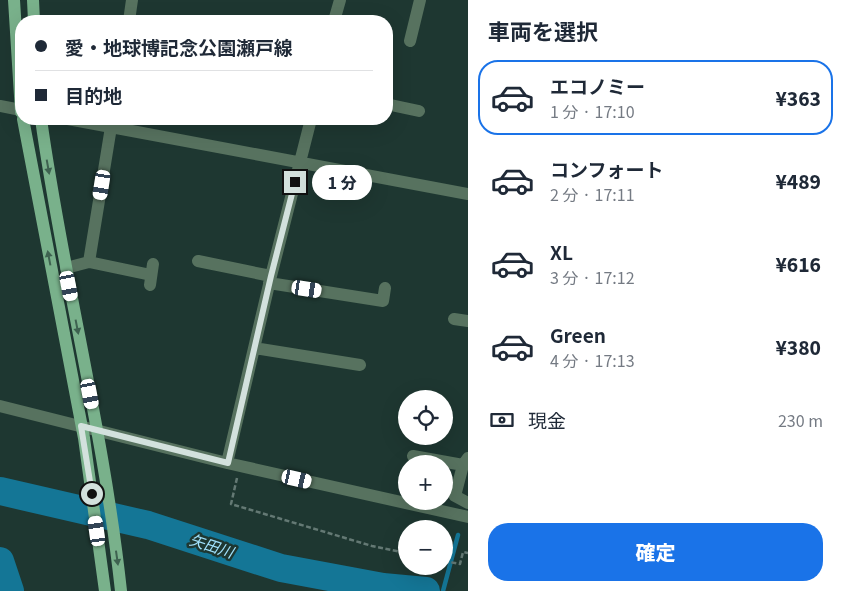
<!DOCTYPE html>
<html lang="ja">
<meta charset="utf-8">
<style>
body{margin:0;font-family:Georgia,"Noto Sans JP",serif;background:#f2f2f3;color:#1f2937;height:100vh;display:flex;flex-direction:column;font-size:19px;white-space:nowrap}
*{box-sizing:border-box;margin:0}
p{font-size:16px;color:#747a83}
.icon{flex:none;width:28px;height:28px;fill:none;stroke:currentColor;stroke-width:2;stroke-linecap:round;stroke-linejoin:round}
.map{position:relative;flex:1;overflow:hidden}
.details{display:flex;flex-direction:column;background:#fff;width:375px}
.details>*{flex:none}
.guide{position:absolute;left:15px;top:15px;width:378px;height:110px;border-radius:20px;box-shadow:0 5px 20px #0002;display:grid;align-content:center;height:110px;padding:0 20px;background:#fff}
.fabs{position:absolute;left:398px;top:390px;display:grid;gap:10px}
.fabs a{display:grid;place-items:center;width:55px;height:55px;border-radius:50%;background:#fff;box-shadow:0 5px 20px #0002;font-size:25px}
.end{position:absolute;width:22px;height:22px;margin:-11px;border:6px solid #d3e1dd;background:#111;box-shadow:0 0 0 2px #111}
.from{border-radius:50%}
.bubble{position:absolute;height:35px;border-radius:18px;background:#fff;box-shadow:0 5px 20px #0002;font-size:16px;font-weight:800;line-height:35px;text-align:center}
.car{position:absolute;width:15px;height:30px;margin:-15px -8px;border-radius:6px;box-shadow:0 0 4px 1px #0007;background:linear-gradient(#fff 24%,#345 0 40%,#fff 0 76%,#345 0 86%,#fff 0)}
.guide b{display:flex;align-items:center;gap:18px;height:48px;font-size:19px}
.guide b+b{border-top:1px solid #e0e1e3}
.guide i{width:12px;height:12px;background:#1f2937}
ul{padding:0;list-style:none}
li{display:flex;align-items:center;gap:15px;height:75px;margin:0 10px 8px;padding:0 10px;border:2px solid transparent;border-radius:20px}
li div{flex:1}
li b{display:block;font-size:19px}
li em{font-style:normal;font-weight:800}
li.on{border-color:#1a73e8}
li>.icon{width:45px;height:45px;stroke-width:1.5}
h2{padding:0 20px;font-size:22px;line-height:60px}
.pay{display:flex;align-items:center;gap:12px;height:55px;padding:0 20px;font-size:19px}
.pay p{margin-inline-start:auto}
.button{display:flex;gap:10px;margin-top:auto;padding:10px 20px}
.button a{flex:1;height:58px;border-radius:20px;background:#1a73e8;color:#fff;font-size:20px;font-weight:800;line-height:58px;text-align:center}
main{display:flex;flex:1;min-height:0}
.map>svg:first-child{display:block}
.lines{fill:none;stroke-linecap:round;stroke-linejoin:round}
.stream{stroke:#147696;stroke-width:4.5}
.river{stroke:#147696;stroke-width:28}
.path{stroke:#647974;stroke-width:2.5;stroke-dasharray:5 2.5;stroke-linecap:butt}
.minor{stroke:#57725f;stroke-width:12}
.major{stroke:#79b18b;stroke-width:12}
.oneway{fill:#3e6250}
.route{stroke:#d3e1dd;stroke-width:6}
.labels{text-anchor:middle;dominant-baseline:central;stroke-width:5;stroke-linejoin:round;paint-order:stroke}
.water-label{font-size:15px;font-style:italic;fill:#a1e2fd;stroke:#1e3731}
</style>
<main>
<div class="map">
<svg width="468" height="591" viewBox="0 0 468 591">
<rect width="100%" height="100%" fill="#1e3731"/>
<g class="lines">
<path class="stream" d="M443 591 458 535"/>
<path class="river" d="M0 491 148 525 281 568 383 587 426 591
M0 561 10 591"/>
<path class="path" d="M237 478 231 504 372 546 406 553
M444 561 460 564 463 552 468 553"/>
<path class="minor" d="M129 21 132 0
M334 21 340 0
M410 41 420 0
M386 104 419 111
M0 106 21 110
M68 119 468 194
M198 261 271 276
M89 262 151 275
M66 268 89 262 112 121
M269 283 383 301 385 288
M150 285 153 264
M454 319 468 321
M254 348 360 365
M0 406 227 463 468 517
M413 456 463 465
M468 458 463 465 455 496 468 503
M227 463 271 276 311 119"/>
<path class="major" d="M14 0 21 112
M33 0 34 21
M23 119 84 438 105 591
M41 119C63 277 104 432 121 591"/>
</g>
<defs><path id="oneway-solid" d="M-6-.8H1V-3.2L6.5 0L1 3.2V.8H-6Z" transform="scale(1.25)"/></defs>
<g class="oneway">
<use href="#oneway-solid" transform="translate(48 167) rotate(80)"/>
<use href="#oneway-solid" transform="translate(49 258) rotate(-101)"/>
<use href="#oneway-solid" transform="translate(77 327) rotate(79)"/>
<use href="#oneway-solid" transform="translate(117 558) rotate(82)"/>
</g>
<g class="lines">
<path class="route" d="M92 494 81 426 228 463 271 276 295 182"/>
</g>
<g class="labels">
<g class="water-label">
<text transform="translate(212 545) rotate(18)">矢田川</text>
</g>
</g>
</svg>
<div class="fabs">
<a><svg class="icon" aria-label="locate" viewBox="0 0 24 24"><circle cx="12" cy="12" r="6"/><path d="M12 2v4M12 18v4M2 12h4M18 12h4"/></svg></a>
<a>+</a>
<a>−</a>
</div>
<i class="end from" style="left:92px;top:494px"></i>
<i class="end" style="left:295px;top:182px"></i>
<div class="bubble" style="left:312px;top:165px;width:60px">1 分</div>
<i class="car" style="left:102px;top:185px;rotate:189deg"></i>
<i class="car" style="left:69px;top:286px;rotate:169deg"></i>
<i class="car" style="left:307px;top:289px;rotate:99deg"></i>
<i class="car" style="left:90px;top:394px;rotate:169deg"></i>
<i class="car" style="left:297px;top:479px;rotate:103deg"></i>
<i class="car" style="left:97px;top:531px;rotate:352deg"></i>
<div class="guide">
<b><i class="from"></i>愛・地球博記念公園瀬戸線</b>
<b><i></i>目的地</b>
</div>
</div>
<section class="details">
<h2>車両を選択</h2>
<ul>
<li class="on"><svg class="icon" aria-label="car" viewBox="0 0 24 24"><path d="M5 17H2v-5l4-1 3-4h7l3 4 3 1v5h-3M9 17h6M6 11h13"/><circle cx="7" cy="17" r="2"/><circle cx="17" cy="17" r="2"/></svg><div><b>エコノミー</b><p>1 分 · 17:10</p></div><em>¥363</em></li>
<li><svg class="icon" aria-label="car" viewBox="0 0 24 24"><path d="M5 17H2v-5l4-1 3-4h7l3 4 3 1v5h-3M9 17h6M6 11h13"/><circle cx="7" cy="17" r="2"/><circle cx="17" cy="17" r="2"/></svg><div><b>コンフォート</b><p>2 分 · 17:11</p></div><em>¥489</em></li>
<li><svg class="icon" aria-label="car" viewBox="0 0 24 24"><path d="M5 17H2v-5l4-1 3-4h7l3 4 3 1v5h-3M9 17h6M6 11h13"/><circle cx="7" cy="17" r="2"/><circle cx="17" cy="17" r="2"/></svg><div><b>XL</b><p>3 分 · 17:12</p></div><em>¥616</em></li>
<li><svg class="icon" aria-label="car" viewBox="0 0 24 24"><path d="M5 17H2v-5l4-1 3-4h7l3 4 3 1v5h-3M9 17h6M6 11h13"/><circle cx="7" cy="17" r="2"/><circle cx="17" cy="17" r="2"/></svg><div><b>Green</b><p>4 分 · 17:13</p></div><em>¥380</em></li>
</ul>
<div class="pay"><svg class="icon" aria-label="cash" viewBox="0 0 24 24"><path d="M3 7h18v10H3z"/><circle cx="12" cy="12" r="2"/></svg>現金<p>230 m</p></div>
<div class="button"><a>確定</a></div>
</section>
</main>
